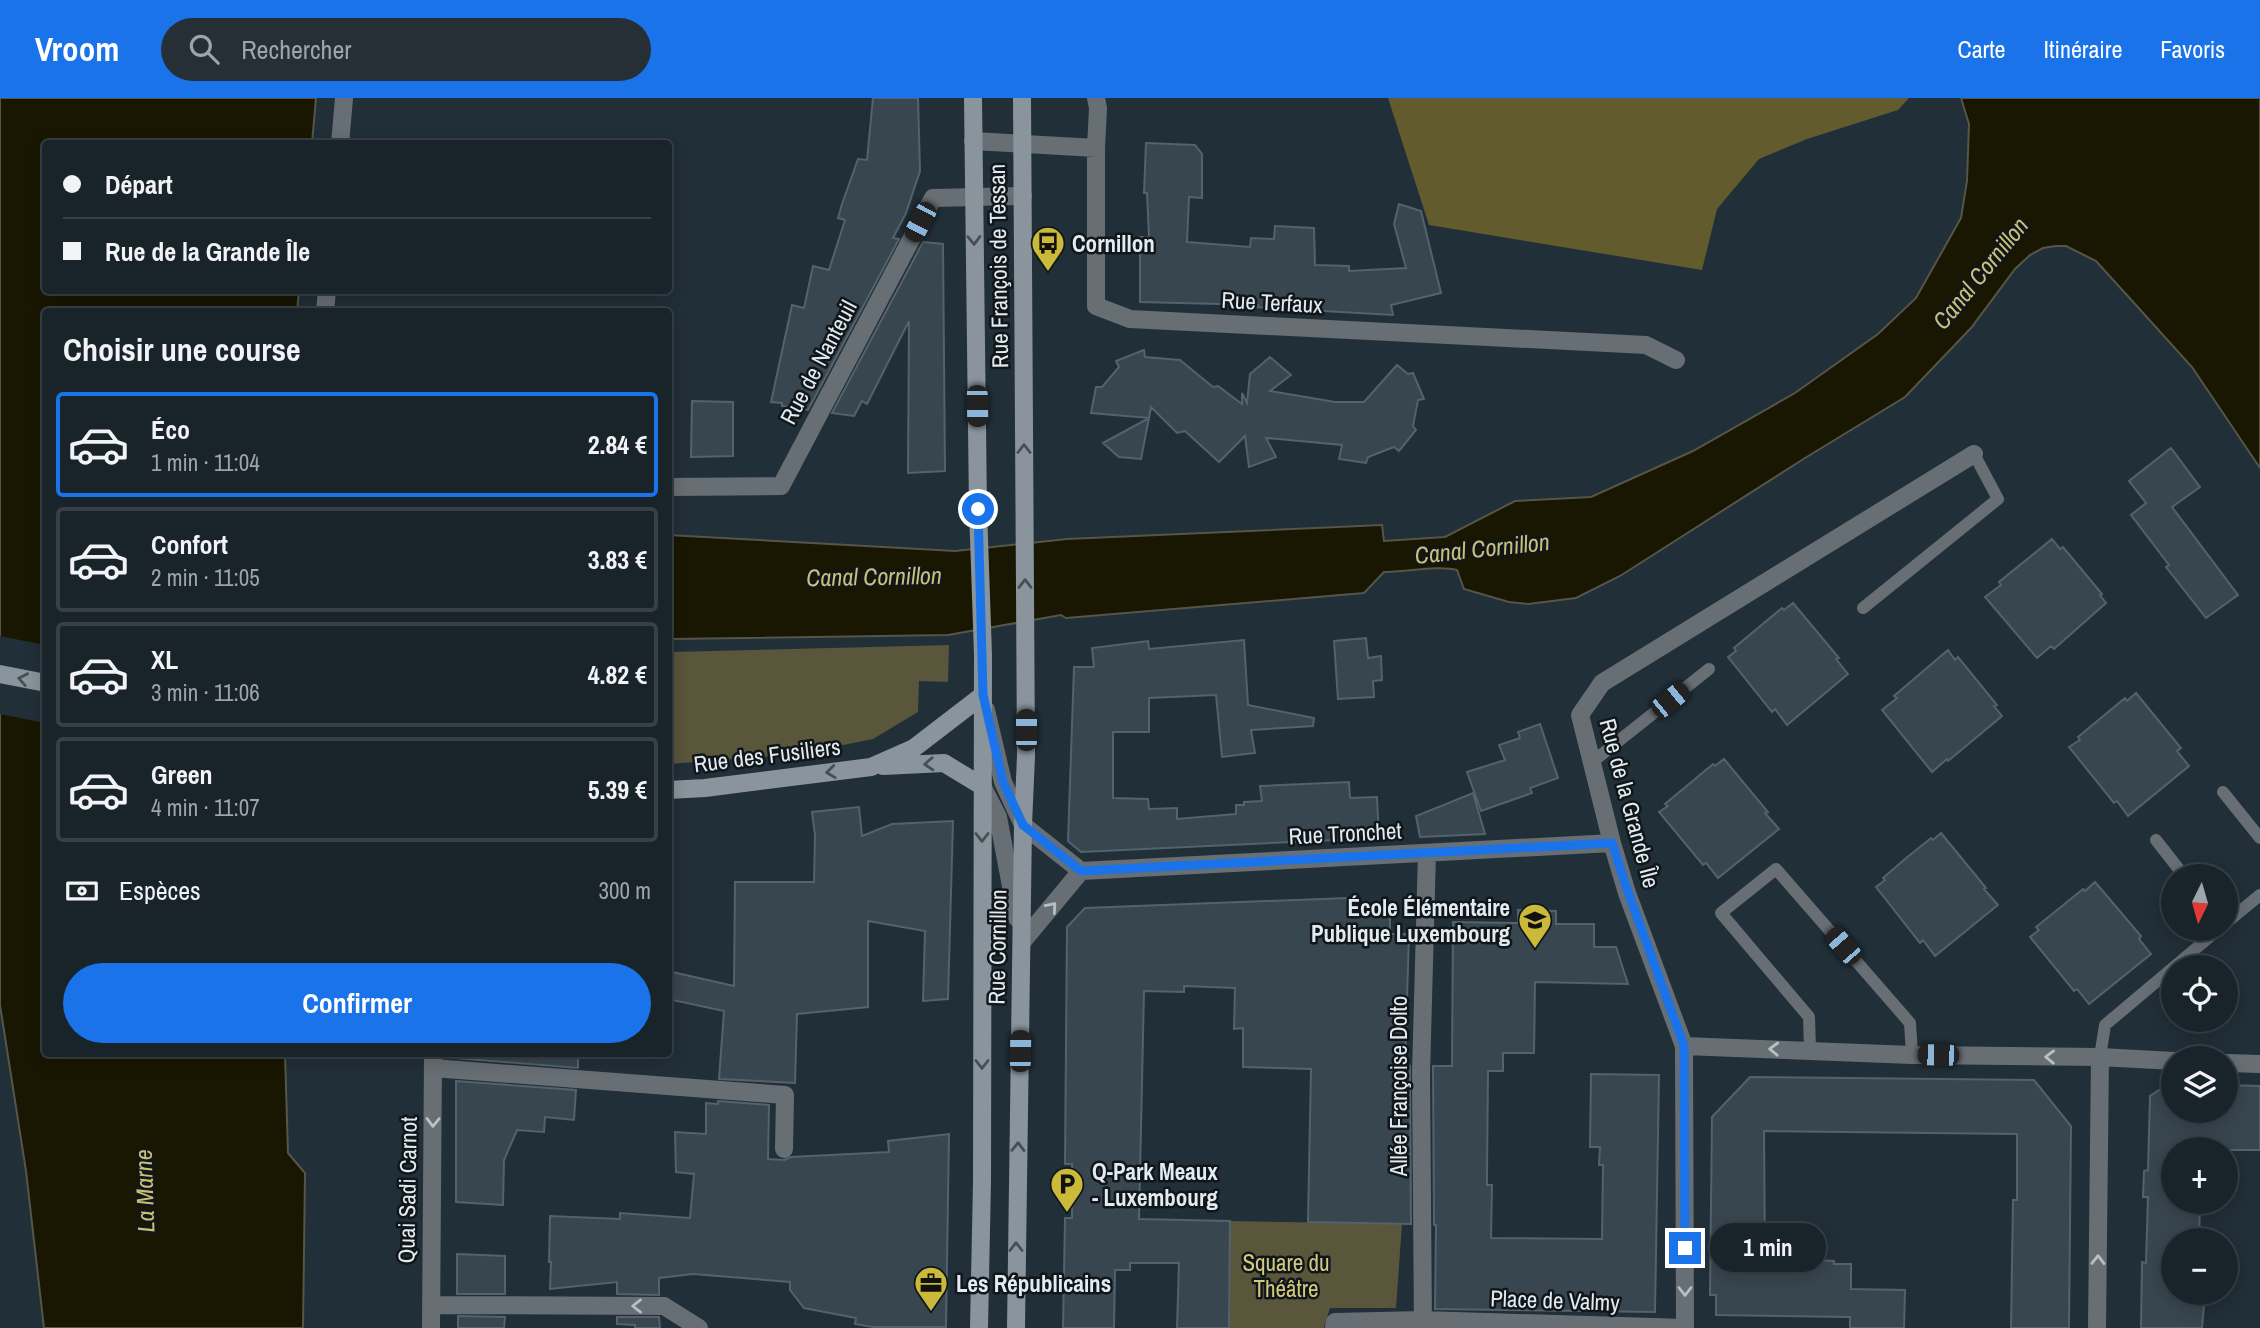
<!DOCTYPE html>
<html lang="fr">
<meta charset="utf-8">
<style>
body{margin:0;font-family:"Archivo Narrow",sans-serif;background:#262f36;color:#f1f3f6;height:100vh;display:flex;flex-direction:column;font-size:26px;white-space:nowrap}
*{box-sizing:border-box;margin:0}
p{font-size:23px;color:#9fa4a8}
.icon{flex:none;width:38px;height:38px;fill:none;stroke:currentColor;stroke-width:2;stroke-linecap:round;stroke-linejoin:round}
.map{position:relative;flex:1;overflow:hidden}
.side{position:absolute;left:42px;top:210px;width:630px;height:749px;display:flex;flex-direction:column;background:#19232a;border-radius:7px;box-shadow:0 4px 18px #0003,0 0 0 2px #374047}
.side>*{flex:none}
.guide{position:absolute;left:42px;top:42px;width:630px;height:154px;border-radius:7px;box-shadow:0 4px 18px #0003,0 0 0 2px #374047;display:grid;align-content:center;height:154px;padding:0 21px;background:#19232a}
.needle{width:46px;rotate:185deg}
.controls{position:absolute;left:2161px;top:766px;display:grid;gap:14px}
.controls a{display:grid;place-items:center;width:77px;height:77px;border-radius:50%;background:#19232a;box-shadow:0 4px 18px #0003,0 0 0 2px #374047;font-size:35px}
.end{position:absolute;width:32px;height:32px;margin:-16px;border:9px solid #1a73e8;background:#fff;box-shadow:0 0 0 4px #fff}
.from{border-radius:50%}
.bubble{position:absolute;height:49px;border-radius:24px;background:#19232a;box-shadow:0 4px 18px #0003,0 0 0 2px #374047;font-size:23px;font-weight:700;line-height:49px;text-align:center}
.car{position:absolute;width:21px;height:42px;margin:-21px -10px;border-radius:9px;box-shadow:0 0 5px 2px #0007;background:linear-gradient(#222 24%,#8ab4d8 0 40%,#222 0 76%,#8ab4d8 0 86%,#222 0)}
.guide b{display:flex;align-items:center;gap:24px;height:66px;font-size:26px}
.guide b+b{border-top:2px solid #374047}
.guide i{width:18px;height:18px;background:#f1f3f6}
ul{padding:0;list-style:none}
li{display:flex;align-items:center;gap:21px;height:105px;margin:0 14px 10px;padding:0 7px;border:4px solid #374047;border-radius:7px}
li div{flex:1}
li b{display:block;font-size:26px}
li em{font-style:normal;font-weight:700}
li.current{border-color:#1a73e8}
li>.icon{width:63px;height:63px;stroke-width:1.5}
h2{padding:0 21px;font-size:32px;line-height:84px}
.pay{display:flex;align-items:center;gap:18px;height:77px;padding:0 21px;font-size:26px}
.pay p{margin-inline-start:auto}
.button{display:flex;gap:14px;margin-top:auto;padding:14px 21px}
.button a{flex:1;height:80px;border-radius:42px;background:#1a73e8;color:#fff;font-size:28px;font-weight:700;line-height:80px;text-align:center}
header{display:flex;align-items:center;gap:42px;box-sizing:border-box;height:98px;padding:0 35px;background:#1a73e8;color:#fff}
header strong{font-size:33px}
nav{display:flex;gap:38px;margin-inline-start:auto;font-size:24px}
.search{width:490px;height:63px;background:#262f36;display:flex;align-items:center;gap:18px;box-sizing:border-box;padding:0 24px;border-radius:38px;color:#9fa4a8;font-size:26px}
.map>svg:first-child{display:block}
.green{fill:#59563c}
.forest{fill:#625b2e}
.water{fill:#191601;stroke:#555649;stroke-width:2}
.pier{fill:#212f38}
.building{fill:#384650;stroke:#53626c;stroke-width:2}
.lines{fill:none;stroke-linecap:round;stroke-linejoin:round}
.lane{stroke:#686f74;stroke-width:12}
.street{stroke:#686f74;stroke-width:18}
.secondary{stroke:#89949c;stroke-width:18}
.oneway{stroke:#464f54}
.oneway2{stroke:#b7c0c5}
.route{stroke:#1a73e8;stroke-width:9}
.labels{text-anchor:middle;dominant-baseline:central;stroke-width:5;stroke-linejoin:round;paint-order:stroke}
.poi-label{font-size:23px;font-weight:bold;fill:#e2ebf1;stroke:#10161a;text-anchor:start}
.street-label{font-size:23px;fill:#e2ebf1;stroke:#10161a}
.park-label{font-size:23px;fill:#d3ca80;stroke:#10161a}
.water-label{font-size:24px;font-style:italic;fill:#cac077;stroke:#10161a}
</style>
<header>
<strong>Vroom</strong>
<div class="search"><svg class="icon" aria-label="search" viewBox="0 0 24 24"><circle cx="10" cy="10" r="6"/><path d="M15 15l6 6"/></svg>Rechercher</div>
<nav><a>Carte</a><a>Itinéraire</a><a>Favoris</a></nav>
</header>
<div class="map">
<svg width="2260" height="1230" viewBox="0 0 2260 1230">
<rect width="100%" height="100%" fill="#212f38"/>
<path class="green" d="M949 547 948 584 919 583 918 614 873 641 799 656 669 666V554Z
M1230 1123 1402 1126 1396 1210H1330L1324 1230H1229Z"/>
<path class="forest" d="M1388 0H1909L1898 12 1807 41 1759 61 1717 111 1702 172 1429 127Z"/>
<path class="water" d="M0 0H316L312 45 46 46V192L299 193 297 213 46 214V956H285L288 1055 305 1075 303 1230H44L26 1073 0 907Z
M1961 0H2260V370L2192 269 2135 206 2096 163 2066 148H2056L2043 150 2030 157 2015 171 1971 230 1905 299 1805 360 1620 478 1576 500 1528 506 1509 504 1464 491 1457 472C1440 467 1405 474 1384 474L1364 495 1066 520 1061 517 948 537 669 541 668 437 955 453 1067 441 1382 427 1384 443 1445 439 1515 403 1591 399 1693 353 1795 295 1878 236 1916 200 1961 120 1967 83 1969 26Z"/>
<path class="pier" d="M0 538 45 547V625L0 616Z"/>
<path class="building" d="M873 0H918L920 73 906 115 893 140 899 141 808 312 782 308V305L771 304 792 207 804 210 813 168 829 172 845 122 838 120 842 106 858 61 867 62Z
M1146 45 1195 47 1202 56V100L1189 99 1187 144 1250 149 1251 140 1274 141 1275 128 1314 130 1315 167 1349 168V173L1406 170 1394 126 1399 106 1421 113 1441 195 1391 207 1393 217 1254 209 1259 207 1140 204V139H1149L1147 95H1144Z
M923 144 943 146 945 373 908 375 909 223 867 306 862 303 854 318 832 315Z
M1144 252 1145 259 1180 262 1213 289 1218 288 1242 306V295L1247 305 1250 276 1270 259 1291 277 1270 293 1335 304H1364L1397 267 1408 276 1413 275 1424 301 1418 302 1413 328 1416 332 1399 353 1394 349 1368 359 1366 365 1339 361 1342 347 1266 340 1276 359 1249 369 1245 338 1219 364 1185 333 1177 335 1151 309 1149 320 1091 315 1096 289H1102L1119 269 1116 263Z
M692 303 733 304V358L691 359Z
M1149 320 1141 361 1119 359 1103 345Z
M2171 350 2200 389 2172 409 2238 497 2206 520 2166 469 2169 467 2131 417 2146 405 2129 383Z
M2052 441 2060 451 2063 449 2102 496 2100 497 2106 505 2054 551 2051 548 2037 560 1985 499 2001 487 1999 484Z
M1793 505 1839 560 1836 561 1848 576 1787 627 1775 611 1772 614 1728 559 1736 553 1734 550 1782 510 1784 512Z
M1366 540 1368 560 1381 558 1382 582 1373 583 1374 599 1338 601 1334 543Z
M1244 542 1248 607 1314 620 1313 628 1251 632 1255 655 1222 659 1216 597 1149 600V634H1113V700L1148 701 1149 711 1177 710V721L1236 716V707H1244V704L1262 703 1260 688 1349 684 1350 700 1377 699 1379 740 1081 754 1068 743 1074 569H1094L1092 550 1148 543 1149 551Z
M1948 552 1955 562 1958 559 1997 607 1994 608 2002 618 1948 663 1947 661 1932 674 1882 612 1897 600 1894 598Z
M2136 595 2181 650 2177 653 2189 668 2128 718 2117 703 2114 705 2069 649 2080 642 2078 639 2125 600 2127 603Z
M1540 626 1558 680 1530 690 1532 695 1481 713 1467 674 1505 662 1499 647 1520 640 1518 634Z
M1724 661 1768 714 1765 715 1779 731 1718 780 1706 765 1703 767 1659 714 1668 708 1665 706 1713 666 1715 668Z
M1473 695 1485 736 1420 739 1416 718Z
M859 709 862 738 892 726 953 723 948 901 923 903 925 833 868 823V909L797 916 795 985 719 981 724 913 668 901V873L734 888 735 784H814L815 737 812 714Z
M1941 735 1986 790 1984 791 1998 807 1935 858 1923 842 1920 845 1876 789 1885 782 1883 780 1905 761 1931 740 1933 742Z
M2095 784 2141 838 2139 841 2151 856 2089 906 2077 891 2074 893 2030 839 2039 832 2036 829 2083 791 2085 793Z
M1347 800 1348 812 1390 813V836H1409L1405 968H1410L1411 1126 1308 1124 1311 971 1243 969V930L1234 931 1235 890 1184 888V894L1144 893 1139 1121 1230 1123 1229 1230H1177L1179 1165H1130V1172H1115L1114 1230H1063L1065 1120H1072V1066H1065L1067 829 1085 810Z
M1518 812 1556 813V826H1594V849H1616L1628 886 1535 884 1534 955H1503V973H1488L1487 1076V1087H1492L1491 1140 1602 1141 1603 1067H1599L1600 1049H1590L1591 976 1659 977 1655 1214 1435 1211 1436 1127H1434L1433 968H1452L1453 824 1518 825Z
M455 956H578V970L455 960Z
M1750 979 2034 982 2071 1028 2069 1230H2011L2013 1102H2017V1036L1764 1033 1765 1160 1834 1163V1166H1851V1191L1905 1192 1904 1230H1850V1219L1716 1217V1197H1710L1712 1019Z
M2174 982V1013H2226V987L2260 988V1052H2174V1104H2200L2199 1143H2174V1195H2205L2202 1230H2141L2142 1164 2146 1165 2148 1099H2143L2144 1073 2148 1072 2150 998Z
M456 983 576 992 574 1022 545 1019 544 1034 517 1032 504 1062 503 1107 456 1104Z
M718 1003 769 1007 768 1061 784 1062 791 1059 889 1054 888 1043 949 1036 946 1229H873L855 1226 856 1220 804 1210 790 1192V1184L693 1176 659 1180V1197L617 1196V1184L550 1191 551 1164H549L550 1118 620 1121V1115L690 1120 694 1076 676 1074 675 1034 706 1036V1005L718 1006Z
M457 1156 505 1158V1196H457Z
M458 1218 505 1219 504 1230H458Z
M617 1219H659L660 1230H635V1227L617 1226Z"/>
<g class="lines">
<path class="lane" d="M1863 510 1998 401 1974 356
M1591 665 1709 571
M2223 694 2260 740
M2156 742 2185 779
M2226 825 2260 797
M1810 952 1809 919 1721 815 1776 771 1910 925 1912 957
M2100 959 2105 927 2219 831"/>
<path class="street" d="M1096 0 1098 10 1096 50
M973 43 1096 50V208L1130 221 1646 247 1676 262
M340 46 344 0
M325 214 327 192
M668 389 781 388 933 100 1023 98
M986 612 1003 684 1023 727 1081 773
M982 688 998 719 1017 820
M1081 773 1612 745
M1022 844 1081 773
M1684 948 1912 957 2100 959 2097 1230
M2100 959 2174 963
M2226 965 2260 966
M433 970 785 997 784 1051
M431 1207 664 1208 699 1230
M431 1230 433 956
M1334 1230 1335 1224 1423 1222 1685 1230
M1423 1230 1421 976 1427 755
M1685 1230 1684 948 1627 795 1612 745 1580 617 1602 585 1974 356"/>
<path class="secondary" d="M973 0 978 411 983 557 982 1083 979 1230
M0 576 46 585
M883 668 944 665 982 688
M668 692 705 690 871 669 914 650 983 597
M1016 1230 1023 727 1026 658 1022 0"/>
</g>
<defs><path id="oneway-chevron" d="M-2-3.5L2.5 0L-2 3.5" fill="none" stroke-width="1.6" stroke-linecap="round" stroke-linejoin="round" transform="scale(1.75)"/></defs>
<g class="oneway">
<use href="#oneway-chevron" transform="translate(974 142) rotate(89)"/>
<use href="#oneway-chevron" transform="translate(1024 351) rotate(-90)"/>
<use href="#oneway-chevron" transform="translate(1025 486) rotate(-90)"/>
<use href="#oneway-chevron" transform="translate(23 581) rotate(-169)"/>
<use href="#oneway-chevron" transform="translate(929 666) rotate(177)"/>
<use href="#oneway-chevron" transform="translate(831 674) rotate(173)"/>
<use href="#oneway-chevron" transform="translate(982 739) rotate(90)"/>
<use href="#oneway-chevron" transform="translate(982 966) rotate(90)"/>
<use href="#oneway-chevron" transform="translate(1018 1049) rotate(-89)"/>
<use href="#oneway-chevron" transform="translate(1016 1149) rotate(-90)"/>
</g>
<g class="oneway2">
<use href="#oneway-chevron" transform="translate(1052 809) rotate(-49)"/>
<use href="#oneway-chevron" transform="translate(1774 951) rotate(-178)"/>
<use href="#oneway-chevron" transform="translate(2050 959) rotate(-179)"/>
<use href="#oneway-chevron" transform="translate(433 1024) rotate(91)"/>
<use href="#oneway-chevron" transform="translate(2098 1162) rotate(-89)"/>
<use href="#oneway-chevron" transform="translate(1685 1193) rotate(90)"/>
<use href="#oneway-chevron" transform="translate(637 1208) rotate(-180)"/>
</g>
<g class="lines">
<path class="route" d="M978 411 983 597 1003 684 1023 727 1081 773 1612 745 1628 794 1684 948 1685 1150"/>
</g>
<defs>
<symbol id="bus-pin" viewBox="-11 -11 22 30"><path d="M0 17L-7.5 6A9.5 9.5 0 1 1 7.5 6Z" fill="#cbba39" stroke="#10161a"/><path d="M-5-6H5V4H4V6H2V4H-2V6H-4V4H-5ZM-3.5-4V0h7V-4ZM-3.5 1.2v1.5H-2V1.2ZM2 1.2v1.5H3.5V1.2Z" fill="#111"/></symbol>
<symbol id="school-pin" viewBox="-11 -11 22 30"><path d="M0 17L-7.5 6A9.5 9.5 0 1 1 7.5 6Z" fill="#cbba39" stroke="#10161a"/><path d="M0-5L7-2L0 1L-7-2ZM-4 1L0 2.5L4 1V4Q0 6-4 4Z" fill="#111"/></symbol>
<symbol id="parking-pin" viewBox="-11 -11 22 30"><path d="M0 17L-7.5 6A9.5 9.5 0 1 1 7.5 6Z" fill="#cbba39" stroke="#10161a"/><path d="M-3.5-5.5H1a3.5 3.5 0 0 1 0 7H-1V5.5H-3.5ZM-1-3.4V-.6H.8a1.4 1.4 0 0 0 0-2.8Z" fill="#111"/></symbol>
<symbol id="office-pin" viewBox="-11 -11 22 30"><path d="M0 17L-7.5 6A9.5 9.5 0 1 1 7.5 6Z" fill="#cbba39" stroke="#10161a"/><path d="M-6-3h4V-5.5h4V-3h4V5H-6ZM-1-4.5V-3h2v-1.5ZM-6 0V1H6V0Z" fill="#111"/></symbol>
</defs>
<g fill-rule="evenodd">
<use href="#bus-pin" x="1029" y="126" width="38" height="52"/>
<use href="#school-pin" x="1516" y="803" width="38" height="52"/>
<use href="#parking-pin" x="1048" y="1067" width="38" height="52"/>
<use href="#office-pin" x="912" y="1166" width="38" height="52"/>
</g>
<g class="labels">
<g class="poi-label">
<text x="1072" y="145">Cornillon</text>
<text x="1510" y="809" text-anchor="end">École Élémentaire<tspan x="1510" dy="26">Publique Luxembourg</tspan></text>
<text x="1092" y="1073">Q-Park Meaux<tspan x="1092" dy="26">- Luxembourg</tspan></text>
<text x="956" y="1185">Les Républicains</text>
</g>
<g class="street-label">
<text transform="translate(998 168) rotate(-91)">Rue François de Tessan</text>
<text transform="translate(1272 204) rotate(3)">Rue Terfaux</text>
<text transform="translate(818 264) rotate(-62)">Rue de Nanteuil</text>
<text transform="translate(767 657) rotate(-7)">Rue des Fusiliers</text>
<text transform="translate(1630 705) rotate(75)">Rue de la Grande Île</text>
<text transform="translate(1345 735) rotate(-3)">Rue Tronchet</text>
<text transform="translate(997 849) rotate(-89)">Rue Cornillon</text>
<text transform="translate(1398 988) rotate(-90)">Allée Françoise Dolto</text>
<text transform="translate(407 1092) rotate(-89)">Quai Sadi Carnot</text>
<text transform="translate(1555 1202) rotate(2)">Place de Valmy</text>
</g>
<g class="park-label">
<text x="1286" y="1164">Square du<tspan x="1286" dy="26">Théâtre</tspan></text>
</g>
<g class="water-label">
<text transform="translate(1980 175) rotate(-51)">Canal Cornillon</text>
<text transform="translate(1482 450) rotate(-6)">Canal Cornillon</text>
<text transform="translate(874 478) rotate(-1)">Canal Cornillon</text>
<text transform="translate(144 1093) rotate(-92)">La Marne</text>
</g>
</g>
</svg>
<div class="controls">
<a><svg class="needle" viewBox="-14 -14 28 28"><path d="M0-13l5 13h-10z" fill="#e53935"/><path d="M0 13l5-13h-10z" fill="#9fa4a8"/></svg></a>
<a><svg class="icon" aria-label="locate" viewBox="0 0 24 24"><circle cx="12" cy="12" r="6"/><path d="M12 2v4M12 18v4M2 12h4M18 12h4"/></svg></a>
<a><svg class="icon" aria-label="layers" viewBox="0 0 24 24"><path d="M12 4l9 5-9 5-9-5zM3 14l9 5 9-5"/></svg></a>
<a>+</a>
<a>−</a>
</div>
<i class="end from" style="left:978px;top:411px"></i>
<i class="end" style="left:1685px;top:1150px"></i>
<div class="bubble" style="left:1710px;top:1125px;width:116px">1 min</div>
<i class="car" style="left:920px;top:124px;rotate:208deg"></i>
<i class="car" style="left:977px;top:308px;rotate:179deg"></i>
<i class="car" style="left:1670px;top:602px;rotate:51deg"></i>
<i class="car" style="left:1026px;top:632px;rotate:0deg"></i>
<i class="car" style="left:1843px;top:848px;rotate:319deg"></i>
<i class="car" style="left:1020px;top:953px;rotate:1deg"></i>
<i class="car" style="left:1938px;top:957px;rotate:271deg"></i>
<div class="guide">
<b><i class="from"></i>Départ</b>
<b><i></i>Rue de la Grande Île</b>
</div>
<section class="side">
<h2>Choisir une course</h2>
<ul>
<li class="current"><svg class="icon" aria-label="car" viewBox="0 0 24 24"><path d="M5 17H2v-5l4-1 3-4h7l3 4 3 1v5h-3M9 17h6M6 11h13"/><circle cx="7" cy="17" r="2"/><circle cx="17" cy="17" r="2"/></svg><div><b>Éco</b><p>1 min · 11:04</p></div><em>2.84 €</em></li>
<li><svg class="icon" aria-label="car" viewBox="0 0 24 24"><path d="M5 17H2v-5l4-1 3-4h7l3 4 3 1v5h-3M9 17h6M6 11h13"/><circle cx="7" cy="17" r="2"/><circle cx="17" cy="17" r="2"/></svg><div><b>Confort</b><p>2 min · 11:05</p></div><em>3.83 €</em></li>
<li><svg class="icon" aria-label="car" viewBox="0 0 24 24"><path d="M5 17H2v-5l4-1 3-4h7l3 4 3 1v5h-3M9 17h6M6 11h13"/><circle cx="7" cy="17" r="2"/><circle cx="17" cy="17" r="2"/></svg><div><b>XL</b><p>3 min · 11:06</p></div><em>4.82 €</em></li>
<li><svg class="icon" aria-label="car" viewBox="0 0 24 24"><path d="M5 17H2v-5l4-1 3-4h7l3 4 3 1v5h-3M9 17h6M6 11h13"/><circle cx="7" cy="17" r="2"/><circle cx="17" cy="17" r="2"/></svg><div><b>Green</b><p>4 min · 11:07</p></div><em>5.39 €</em></li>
</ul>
<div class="pay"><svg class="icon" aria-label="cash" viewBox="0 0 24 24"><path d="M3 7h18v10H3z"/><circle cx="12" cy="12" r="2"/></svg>Espèces<p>300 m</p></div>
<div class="button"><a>Confirmer</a></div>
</section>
</div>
